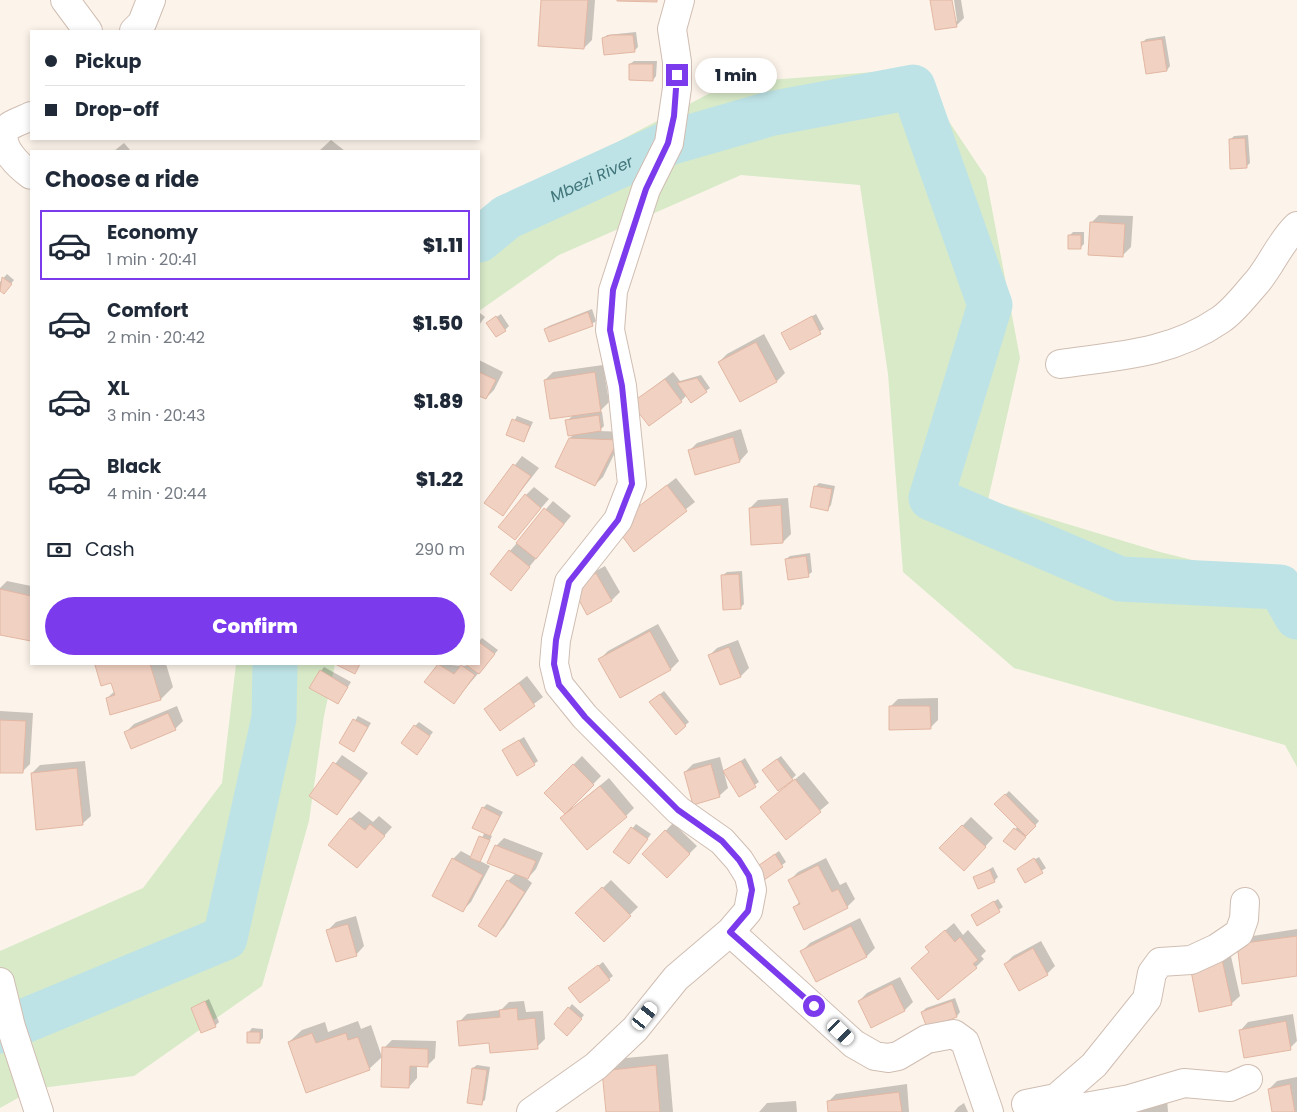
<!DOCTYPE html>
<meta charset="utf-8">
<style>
body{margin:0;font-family:Poppins,sans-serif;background:#f2f2f3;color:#1f2937;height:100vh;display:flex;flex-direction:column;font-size:19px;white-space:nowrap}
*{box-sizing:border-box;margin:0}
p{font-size:16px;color:#747a83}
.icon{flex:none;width:28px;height:28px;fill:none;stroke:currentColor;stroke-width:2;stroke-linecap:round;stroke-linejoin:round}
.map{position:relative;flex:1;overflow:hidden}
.details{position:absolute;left:30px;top:150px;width:450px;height:515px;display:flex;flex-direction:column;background:#fff;border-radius:0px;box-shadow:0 2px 8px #0003}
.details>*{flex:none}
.banner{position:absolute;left:30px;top:30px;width:450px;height:110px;border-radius:0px;box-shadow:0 2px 8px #0003;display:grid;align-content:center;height:110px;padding:0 15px;background:#fff}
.end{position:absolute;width:22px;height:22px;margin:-11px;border:6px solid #7c3aed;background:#fff;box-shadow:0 0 0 2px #fff}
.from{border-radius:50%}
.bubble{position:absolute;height:35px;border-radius:18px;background:#fff;box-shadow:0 2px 8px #0003;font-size:16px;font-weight:800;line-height:35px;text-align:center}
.car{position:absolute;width:15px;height:30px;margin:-15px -8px;border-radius:6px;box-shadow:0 0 4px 1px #0007;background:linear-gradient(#fff 24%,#345 0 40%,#fff 0 76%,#345 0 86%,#fff 0)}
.banner b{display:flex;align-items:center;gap:18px;height:48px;font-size:19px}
.banner b+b{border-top:1px solid #e0e1e3}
.banner i{width:12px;height:12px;background:#1f2937}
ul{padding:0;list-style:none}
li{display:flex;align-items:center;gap:15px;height:70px;margin:0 10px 8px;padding:0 5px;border:2px solid transparent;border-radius:0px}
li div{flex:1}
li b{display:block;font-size:19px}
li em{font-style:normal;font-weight:800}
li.on{border-color:#7c3aed}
li>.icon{width:45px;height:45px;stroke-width:1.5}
h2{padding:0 15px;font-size:22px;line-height:60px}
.pay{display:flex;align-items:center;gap:12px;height:55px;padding:0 15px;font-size:19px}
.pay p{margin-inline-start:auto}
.primary-button{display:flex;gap:10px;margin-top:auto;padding:10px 15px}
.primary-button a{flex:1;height:58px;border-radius:30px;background:#7c3aed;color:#fff;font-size:20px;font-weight:800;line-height:58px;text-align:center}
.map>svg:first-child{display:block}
.green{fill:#d8eac8}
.shadow{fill:#0003}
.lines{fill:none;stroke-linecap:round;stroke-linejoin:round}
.river{stroke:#bee3e6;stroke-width:45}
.building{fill:#f1d1c2;stroke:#e3b7a3}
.minor-casing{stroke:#d0bdb2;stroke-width:30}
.minor{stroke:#fff;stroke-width:28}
.route{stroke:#7c3aed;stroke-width:6}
.labels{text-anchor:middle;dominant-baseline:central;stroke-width:4.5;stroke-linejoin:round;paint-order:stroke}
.water-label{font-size:16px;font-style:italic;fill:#41767b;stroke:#fef8f1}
</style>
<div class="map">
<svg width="1297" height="1112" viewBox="0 0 1297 1112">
<rect width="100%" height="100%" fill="#fcf4ea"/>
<path class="green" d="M914 69 986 177 1020 358 988 500 1160 552 1297 586V767L1285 745 1014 668 903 572 888 374 860 185 741 175 559 255 479 311V215L729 83Z
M236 664H335L324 716 309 821 262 986 134 1076 34 1089 0 1108V951L143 888 222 783Z"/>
<path class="shadow" d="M542 0H595L592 40 584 48Z
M931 0H951L954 21H957L954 0H961L964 18 956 26Z
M636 32 638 47 634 51 604 39 607 35Z
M1165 36 1170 66 1167 70 1142 43 1146 39Z
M634 61H657L656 76 653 80 630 64Z
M1248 135 1250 163 1246 167 1230 140 1234 136Z
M331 140 345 151H319Z
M124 143 131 151H114Z
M1099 215 1133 216 1131 247 1123 255 1091 223Z
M1073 232H1084V244L1080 248 1069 236Z
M7 274 14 280 4 292 0 289V282Z
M592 309 596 321 592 324 545 329 549 326Z
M480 313 485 317 479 325V314Z
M501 314 509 326 505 330 492 320Z
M816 314 824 329 791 349 782 333Z
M764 334 785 373 777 381 740 400 719 362 727 354Z
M479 360 503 372 494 390 486 398 479 395Z
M603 365 609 402 599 412H602L604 426 599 431 625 432 603 477 595 485 570 438 574 434 567 421 573 415 545 380 553 372Z
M673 372 680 381 701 375 710 388 691 402 687 395 681 401 633 403Z
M517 416 533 422 524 441 507 435Z
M741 429 748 452 740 461 696 474 689 451 697 443Z
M522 456 539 468 503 514 486 503Z
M676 478 695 502 634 550 624 518Z
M819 483 835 486 831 505 828 509 815 487Z
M534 487 549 499 515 538 526 495Z
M788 498 791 534 783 542 750 508 758 500Z
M553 501 571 516 511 589 510 551Z
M810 553 812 572 808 575 786 559 790 556Z
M605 566 620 592 612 600 581 579Z
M742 571 744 604 740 608 723 575 727 572Z
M7 581 31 586V640L0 633V588Z
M658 624 679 661 671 669 600 659 608 651Z
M482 638 498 650 454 702 426 682 440 664 462 666 479 664V641Z
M738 640 749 668 741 676 721 684 709 656 717 648Z
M98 664H166L173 687 161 699 107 698 115 691 112 681 96 665Z
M324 667 351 682 338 703 321 671Z
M527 676 543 697 501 729 485 709Z
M664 691 689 722 676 733 654 699Z
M938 698V720L930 728 890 707 898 699Z
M177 706 183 721 175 729 126 732 134 724Z
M0 711 33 713 30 764 22 772 0 771Z
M358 716 371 723 357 746 341 742Z
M419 722 433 732 420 749 415 726Z
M524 737 538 761 534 764 507 747Z
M342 755 368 773 337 814 311 796Z
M582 756 601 776 571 807 573 808 609 778 634 808 626 816 567 814 545 793Z
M781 756 796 775 792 779 767 766Z
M720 757 728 788 719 796 685 772 693 764Z
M745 758 759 782 740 795 725 772Z
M85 761 91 816 82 824 32 773 40 765Z
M804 772 829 803 787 838 770 800Z
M1009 791 1039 821 1018 845 1005 841 1018 826 996 804Z
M487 804 503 812 490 835 492 836 480 861 490 866 471 902 463 910 453 859 461 851 472 857 485 832 483 808Z
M359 811 373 822 379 816 392 827 357 867 350 819Z
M971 817 993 838 972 861 941 848Z
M673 823 697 846 667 876 644 854Z
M636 824 651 834 633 859 614 852Z
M504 838 543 853 536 869 528 878 522 875 532 883 504 927 496 936 508 881 516 873 496 846Z
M779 851 786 862 764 879 761 864Z
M1039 857 1046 868 1026 881 1018 869Z
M826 858 840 885 846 882 855 899 847 907 794 908 800 901 790 880 798 872Z
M993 867 998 877 994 881 975 878Z
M611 880 638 907 604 940 577 913Z
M998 899 1003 907 978 924 972 915Z
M356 916 364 946 356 955 327 931 336 922Z
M860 918 875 948 867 956 817 981 802 951 810 943Z
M954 923 963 935 968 930 986 951 981 956 984 959 976 967 930 952 935 939Z
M1297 929V975L1244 983 1246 937Z
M1041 941 1055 966 1047 974 1005 964 1013 956Z
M1230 952 1240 996 1231 1004 1191 966Z
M603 962 613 976 609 979 574 985Z
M900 977 913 1002 905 1010 872 1027 859 1001 867 993Z
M955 998 960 1012 957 1016 927 1026 922 1012 926 1008Z
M209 999 219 1022 215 1026 192 1008Z
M524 1001 526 1012 543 1011 545 1039 537 1047 491 1042 459 1022 467 1014 501 1010 509 1002Z
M572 1004 584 1015 571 1031 569 1008Z
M1293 1014 1297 1041 1290 1048 1240 1031 1248 1022Z
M358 1021 361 1029 371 1025 382 1057 369 1069 289 1042 302 1030 325 1022 328 1032Z
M252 1028 263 1029V1038L259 1042 249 1032Z
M392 1040 436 1041 435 1058 427 1066 417 1065V1078L409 1087 384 1048Z
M668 1054 673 1112H607L603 1071 616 1059Z
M477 1065 490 1067 485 1100 481 1103 473 1068Z
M1297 1077V1112H1273L1269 1089 1277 1081Z
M907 1084 909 1112H829L828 1102 836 1094Z
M1167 1098 1168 1112H1113Z
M796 1101 797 1112H759L767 1103Z
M964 1103 968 1112H954L958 1107Z"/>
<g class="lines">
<g class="river">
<path id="s1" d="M479 240 507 217 669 143 769 114 913 87 990 305 931 498 1120 579 1280 587 1297 617"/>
<path d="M0 1031 225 938 274 718 275 664"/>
</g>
</g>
<path class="building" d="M541 0H588L584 49 538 46Z
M617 0H657V2L617 1Z
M930 0H952L957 27 935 30Z
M611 35H633L635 52 604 55 602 38Z
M1162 39 1167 71 1146 74 1141 42Z
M629 64H653V81L629 80Z
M1245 138 1247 168 1230 169 1229 139Z
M1090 222 1125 224 1123 257 1088 255Z
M1068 235H1081V249H1068Z
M2 277 12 284 4 294 0 291Z
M588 312 593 326 549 342 544 329Z
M496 316 506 331 496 337 486 323Z
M812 316 821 334 790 350 781 333Z
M756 342 777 382 740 402 718 362Z
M479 372 496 380 486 399 479 396Z
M595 372 601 412 550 419 544 380Z
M697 378 707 392 691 403 677 383Z
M665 379 682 402 649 426 631 403Z
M599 415 601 431 568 436 565 420Z
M512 419 530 426 524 442 506 435Z
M733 437 740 462 695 475 688 450Z
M569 438 618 440 595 486 555 467Z
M513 464 531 476 503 516 484 503Z
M667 485 687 511 634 552 614 525Z
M814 486 832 489 828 511 810 507Z
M525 494 541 508 515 540 498 527Z
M781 505 783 543 751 545 749 508Z
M544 508 564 524 536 559 516 543Z
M509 550 530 567 511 591 490 574Z
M806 556 809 577 788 580 785 559Z
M596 573 612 601 587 615 572 587Z
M739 574 741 609 723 610 721 575Z
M0 589 31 596V641L0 635Z
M650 631 671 670 620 698 598 659Z
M479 642 495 654 479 674 465 664H479Z
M729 647 741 677 720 685 708 655Z
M98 664H150L161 700 110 715 106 698 115 695 111 683 101 686 95 665Z
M335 664H360L355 674Z
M438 664 454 674 461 665 475 675 454 704 424 682Z
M320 670 348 687 338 704 309 688Z
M519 683 535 706 500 731 484 709Z
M660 694 686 726 676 735 649 702Z
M889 706H930L931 729 889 730Z
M168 713 176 730 131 749 124 732Z
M353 719 368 727 354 752 339 743Z
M0 720 26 721 23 773H0Z
M414 725 430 736 417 755 401 743Z
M519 740 535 765 517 776 502 750Z
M777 759 793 780 778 791 762 770Z
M741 761 756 787 739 797 723 771Z
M333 762 361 781 337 815 309 796Z
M573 764 594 785 565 814 544 793Z
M711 764 720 797 693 805 684 772Z
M77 768 83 825 36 830 31 773Z
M795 779 821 812 786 840 760 807Z
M600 786 627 817 587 850 560 818Z
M1005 794 1036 826 1026 836 994 804Z
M482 807 500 816 490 836 472 828Z
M350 818 365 830 370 824 385 836 357 868 328 845Z
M962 825 986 847 964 871 939 848Z
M631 827 648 839 629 864 613 852Z
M1014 828 1026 837 1015 850 1003 841Z
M665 830 690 854 667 878 642 854Z
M479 836 490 840 480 862 470 858Z
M495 845 536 861 528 879 487 863Z
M775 854 783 867 764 880 755 868Z
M452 858 483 875 463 912 432 896Z
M1034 858 1043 873 1025 883 1017 869Z
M818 865 832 892 838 889 848 908 804 930 793 907 800 904 788 880Z
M990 870 995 882 978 889 973 877Z
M507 880 525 892 496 937 478 926Z
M602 887 631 916 604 942 575 913Z
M994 901 1000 912 977 926 971 915Z
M348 924 357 956 336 962 326 930Z
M851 926 867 957 816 982 800 951Z
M945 930 955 942 960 937 978 960 973 964 977 968 938 1000 911 968 929 952 925 947Z
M1297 936V976L1242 984 1237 944Z
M1033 948 1048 975 1019 991 1004 964Z
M1222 959 1232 1005 1199 1012 1190 966Z
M598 965 610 980 580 1003 568 988Z
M892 984 905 1011 871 1028 858 1001Z
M205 1001 216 1027 201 1033 191 1008Z
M952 1001 957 1017 927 1028 921 1012Z
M568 1007 582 1019 567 1036 554 1024Z
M517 1008 518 1020 535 1018 538 1049 490 1053 489 1043 459 1046 457 1021 500 1017 499 1010Z
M1286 1021 1291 1050 1244 1058 1239 1030Z
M247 1032H260V1043H247Z
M312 1033 316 1043 346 1033 348 1040 358 1037 370 1070 306 1093 288 1042Z
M382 1047 428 1049V1067L410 1066 409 1088 381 1087Z
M656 1065 660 1112H606L602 1071Z
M472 1068 487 1070 482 1105 467 1103Z
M1290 1084 1295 1112H1272L1268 1089Z
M899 1092 902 1112H828L827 1101Z"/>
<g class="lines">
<defs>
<path id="minor" d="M65 0 88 31
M134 31 142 23 151 0
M31 116C24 120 8 124 4 132 0 149 20 167 31 175
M1060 364C1116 356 1171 354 1220 320 1234 311 1246 294 1257 282 1272 264 1280 242 1297 226
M730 932 854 1044 875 1056 888 1058 898 1056 927 1039 954 1034 965 1042 989 1112
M0 982 11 1027 39 1112
M1026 1104 1056 1098 1094 1065 1147 999 1152 973 1160 962 1191 960 1217 948 1239 933 1244 919 1245 902
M1040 1104 1085 1107 1130 1099 1184 1083 1230 1087 1248 1079
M531 1112 596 1066 635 1029 676 978 730 932 748 911 752 890 749 876 739 860 722 841 678 810 585 717 559 685 554 664 556 640 569 582 618 520 632 484 622 386 610 330 613 291 646 189 669 143 677 88V62L672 29 680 0"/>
</defs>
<use href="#minor" class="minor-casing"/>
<use href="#minor" class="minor"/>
</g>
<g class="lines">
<path class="route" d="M677 75 674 116 668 143 646 189 613 290 610 330 622 386 632 484 618 520 569 582 556 640 554 664 559 685 585 717 678 810 722 841 739 860 749 876 752 890 748 911 730 932 814 1006"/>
</g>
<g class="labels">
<g class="water-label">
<text stroke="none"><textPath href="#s1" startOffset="129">Mbezi River</textPath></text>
</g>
</g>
</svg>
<i class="end from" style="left:814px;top:1006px"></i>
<i class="end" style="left:677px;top:75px"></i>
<div class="bubble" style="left:695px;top:58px;width:82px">1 min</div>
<i class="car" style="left:645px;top:1016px;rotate:39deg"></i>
<i class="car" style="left:841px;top:1032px;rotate:134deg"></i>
<div class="banner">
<b><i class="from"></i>Pickup</b>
<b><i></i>Drop-off</b>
</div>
<section class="details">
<h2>Choose a ride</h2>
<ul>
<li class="on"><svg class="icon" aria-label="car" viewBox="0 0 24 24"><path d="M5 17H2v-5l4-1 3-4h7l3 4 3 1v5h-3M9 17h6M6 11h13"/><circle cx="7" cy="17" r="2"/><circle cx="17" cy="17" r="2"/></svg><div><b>Economy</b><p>1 min · 20:41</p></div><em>$1.11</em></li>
<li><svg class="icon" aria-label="car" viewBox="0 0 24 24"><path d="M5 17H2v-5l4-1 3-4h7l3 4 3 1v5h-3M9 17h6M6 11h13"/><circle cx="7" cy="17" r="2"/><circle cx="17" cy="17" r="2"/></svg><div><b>Comfort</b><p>2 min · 20:42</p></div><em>$1.50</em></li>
<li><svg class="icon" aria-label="car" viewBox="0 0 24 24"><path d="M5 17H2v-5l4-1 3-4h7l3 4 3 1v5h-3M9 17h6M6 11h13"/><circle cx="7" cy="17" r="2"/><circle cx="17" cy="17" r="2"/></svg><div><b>XL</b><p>3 min · 20:43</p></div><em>$1.89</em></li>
<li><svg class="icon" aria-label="car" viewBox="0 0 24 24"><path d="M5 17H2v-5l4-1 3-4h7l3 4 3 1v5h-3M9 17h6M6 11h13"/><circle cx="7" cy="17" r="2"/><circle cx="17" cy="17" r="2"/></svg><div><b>Black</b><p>4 min · 20:44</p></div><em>$1.22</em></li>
</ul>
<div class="pay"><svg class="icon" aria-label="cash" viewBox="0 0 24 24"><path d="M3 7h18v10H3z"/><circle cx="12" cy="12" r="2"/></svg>Cash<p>290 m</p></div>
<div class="primary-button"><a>Confirm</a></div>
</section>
</div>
